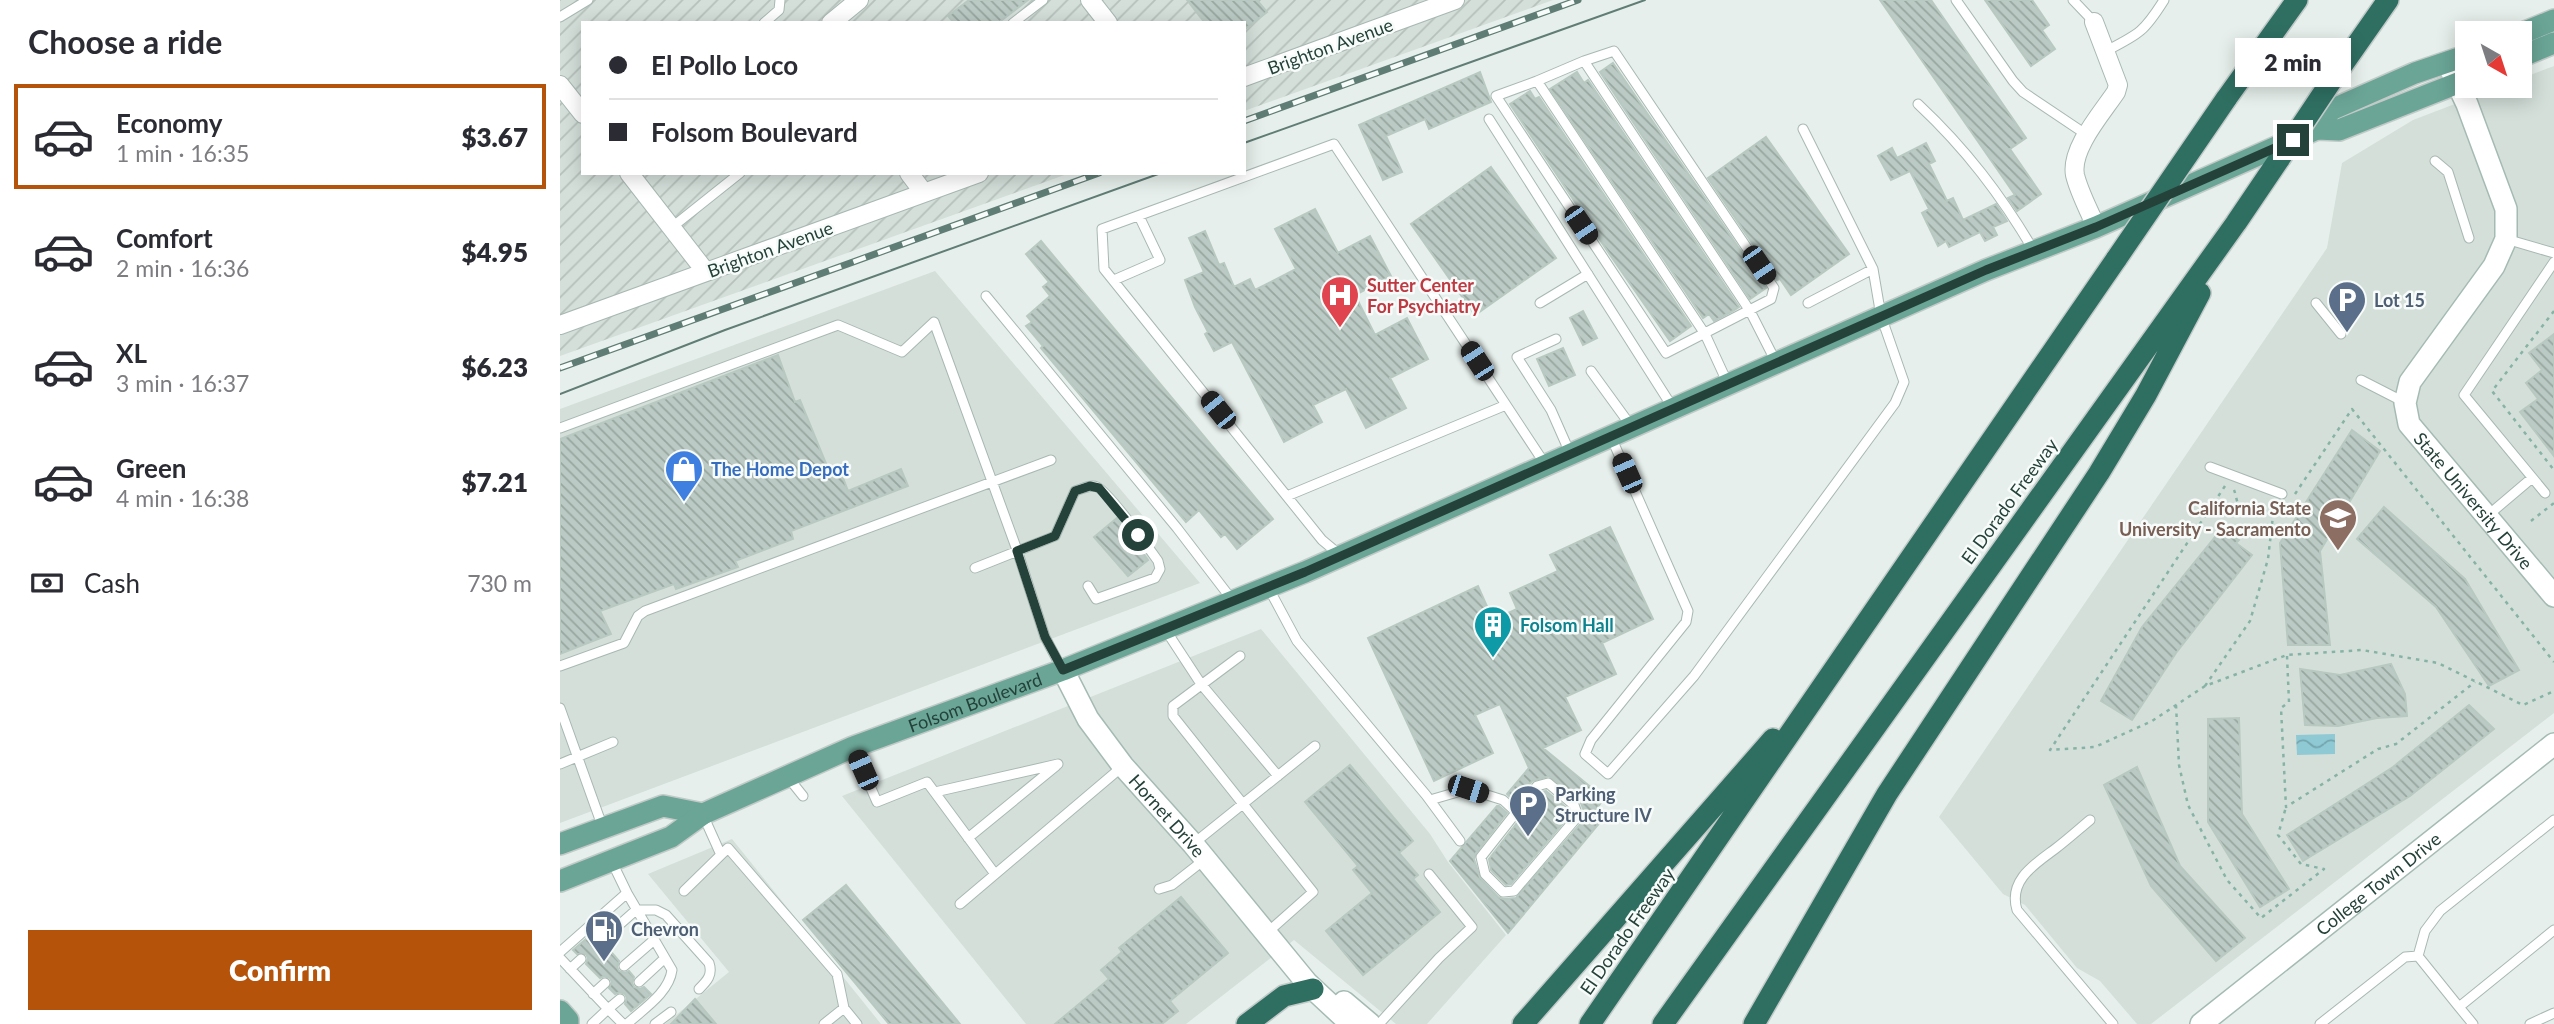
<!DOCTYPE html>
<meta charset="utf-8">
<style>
body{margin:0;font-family:Lato,sans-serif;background:#f7f7f7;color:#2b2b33;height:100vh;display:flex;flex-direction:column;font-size:26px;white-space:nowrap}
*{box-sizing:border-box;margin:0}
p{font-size:23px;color:#7c7c81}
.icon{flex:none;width:38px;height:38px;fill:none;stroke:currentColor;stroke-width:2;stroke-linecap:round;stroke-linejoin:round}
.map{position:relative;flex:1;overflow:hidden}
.details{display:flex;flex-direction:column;background:#fff;width:560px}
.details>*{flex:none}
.top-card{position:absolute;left:21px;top:21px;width:665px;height:154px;border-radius:0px;box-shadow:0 4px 18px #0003;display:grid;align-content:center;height:154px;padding:0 28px;background:#fff}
.needle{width:46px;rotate:141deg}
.tools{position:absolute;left:1895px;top:21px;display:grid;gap:14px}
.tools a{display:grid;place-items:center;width:77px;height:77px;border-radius:0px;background:#fff;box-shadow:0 4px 18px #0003;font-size:35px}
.end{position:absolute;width:32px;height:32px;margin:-16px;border:9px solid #24423a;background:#fff;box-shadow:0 0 0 4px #fff}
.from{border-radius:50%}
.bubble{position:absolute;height:49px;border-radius:0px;background:#fff;box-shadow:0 4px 18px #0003;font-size:23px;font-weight:800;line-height:49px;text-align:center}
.car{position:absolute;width:21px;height:42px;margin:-21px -10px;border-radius:9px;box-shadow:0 0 5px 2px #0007;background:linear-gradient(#222 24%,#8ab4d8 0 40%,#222 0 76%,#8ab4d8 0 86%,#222 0)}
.top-card b{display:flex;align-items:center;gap:24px;height:66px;font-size:26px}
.top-card b+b{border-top:2px solid #e1e1e2}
.top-card i{width:18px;height:18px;background:#2b2b33}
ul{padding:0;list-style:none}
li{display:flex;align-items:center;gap:21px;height:105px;margin:0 14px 10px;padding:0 14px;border:4px solid transparent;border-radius:0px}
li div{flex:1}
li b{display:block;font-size:26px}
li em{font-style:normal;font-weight:800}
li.selected{border-color:#b45309}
li>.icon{width:63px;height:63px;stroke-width:1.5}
h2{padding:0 28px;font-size:32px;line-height:84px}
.pay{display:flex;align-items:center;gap:18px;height:77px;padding:0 28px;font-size:26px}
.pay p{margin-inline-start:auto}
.button{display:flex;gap:14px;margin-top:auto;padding:14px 28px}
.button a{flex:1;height:80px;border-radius:0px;background:#b45309;color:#fff;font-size:28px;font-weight:800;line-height:80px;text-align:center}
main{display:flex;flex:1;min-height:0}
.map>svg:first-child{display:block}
.built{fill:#d4dfda}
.industrial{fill:url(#industrial-furrows)}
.water{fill:url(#water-waves)}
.building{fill:url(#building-back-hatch);stroke:#b8c9c2;stroke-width:2}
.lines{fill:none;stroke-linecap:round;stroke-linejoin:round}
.lane-casing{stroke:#a8b8b2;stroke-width:11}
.street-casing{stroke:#a8b8b2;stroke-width:20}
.secondary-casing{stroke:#a4bbb3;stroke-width:24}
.primary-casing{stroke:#c2cac8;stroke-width:24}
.highway-casing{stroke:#c2cac8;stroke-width:24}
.path{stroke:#86b3a5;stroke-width:2.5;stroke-dasharray:3.5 5;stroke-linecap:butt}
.lane{stroke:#fff;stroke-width:9}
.street{stroke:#fff;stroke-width:18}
.secondary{stroke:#fff;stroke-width:21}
.primary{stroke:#6aa596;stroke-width:21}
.highway{stroke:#2f6f62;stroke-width:21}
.tram{stroke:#5f7d75;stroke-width:2}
.rail-casing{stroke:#5f7d75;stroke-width:7}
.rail{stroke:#f7fbf9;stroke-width:4.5;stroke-dasharray:13;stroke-linecap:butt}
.highway-bridge-casing{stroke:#c2cac8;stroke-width:24;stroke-linecap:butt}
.highway-bridge{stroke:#2f6f62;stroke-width:21}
.route{stroke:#24423a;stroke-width:9}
.labels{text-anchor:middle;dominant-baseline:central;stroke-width:5;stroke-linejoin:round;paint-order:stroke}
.street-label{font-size:18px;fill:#24423a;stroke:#f7fbf9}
.health-label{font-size:18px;font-weight:bold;fill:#be3a42;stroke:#f7fbf9;text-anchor:start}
.service-label{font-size:18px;font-weight:bold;fill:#4e5e75;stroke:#f7fbf9;text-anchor:start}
.shop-label{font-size:18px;font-weight:bold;fill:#366cbe;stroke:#f7fbf9;text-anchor:start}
.education-label{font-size:18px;font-weight:bold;fill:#785e54;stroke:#f7fbf9;text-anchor:end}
.culture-label{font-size:18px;font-weight:bold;fill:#0d838f;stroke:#f7fbf9;text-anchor:start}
</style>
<main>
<section class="details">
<h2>Choose a ride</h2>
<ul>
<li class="selected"><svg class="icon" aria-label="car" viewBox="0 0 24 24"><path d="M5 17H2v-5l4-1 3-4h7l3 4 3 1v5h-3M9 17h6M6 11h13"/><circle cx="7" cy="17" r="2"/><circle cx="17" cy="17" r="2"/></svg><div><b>Economy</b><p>1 min · 16:35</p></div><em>$3.67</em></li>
<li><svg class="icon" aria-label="car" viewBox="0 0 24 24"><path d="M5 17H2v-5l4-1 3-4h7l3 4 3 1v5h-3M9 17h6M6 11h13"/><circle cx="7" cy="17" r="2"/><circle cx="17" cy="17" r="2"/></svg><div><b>Comfort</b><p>2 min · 16:36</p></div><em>$4.95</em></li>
<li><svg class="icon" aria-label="car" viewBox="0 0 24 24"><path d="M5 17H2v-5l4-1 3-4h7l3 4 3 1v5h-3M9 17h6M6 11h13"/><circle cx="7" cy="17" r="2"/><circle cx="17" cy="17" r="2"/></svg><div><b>XL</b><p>3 min · 16:37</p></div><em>$6.23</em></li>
<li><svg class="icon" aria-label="car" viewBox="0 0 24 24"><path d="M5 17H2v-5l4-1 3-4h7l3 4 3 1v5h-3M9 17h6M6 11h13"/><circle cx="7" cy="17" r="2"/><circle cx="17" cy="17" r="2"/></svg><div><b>Green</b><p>4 min · 16:38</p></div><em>$7.21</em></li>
</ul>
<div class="pay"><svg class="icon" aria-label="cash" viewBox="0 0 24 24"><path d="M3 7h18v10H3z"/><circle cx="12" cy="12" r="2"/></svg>Cash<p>730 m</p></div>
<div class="button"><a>Confirm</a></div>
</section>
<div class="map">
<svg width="1994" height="1024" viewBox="0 0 1994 1024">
<defs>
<pattern id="industrial-furrows" width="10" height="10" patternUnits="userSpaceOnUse" patternTransform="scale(1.75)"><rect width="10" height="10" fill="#d4dfda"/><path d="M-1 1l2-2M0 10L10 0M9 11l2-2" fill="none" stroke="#b6c1bc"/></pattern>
<pattern id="water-waves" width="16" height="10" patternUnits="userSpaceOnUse" patternTransform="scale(1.75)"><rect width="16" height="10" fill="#8ec9d4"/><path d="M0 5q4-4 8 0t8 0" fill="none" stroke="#74a5ad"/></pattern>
<pattern id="building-back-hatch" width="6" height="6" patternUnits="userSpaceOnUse" patternTransform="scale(1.75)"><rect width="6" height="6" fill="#bbcac4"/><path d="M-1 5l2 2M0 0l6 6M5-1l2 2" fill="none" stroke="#98a6a0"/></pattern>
</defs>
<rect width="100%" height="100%" fill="#e6efeb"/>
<path class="built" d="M1994 66V713L1591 1024H1577L1540 981 1517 968 1465 905 1443 894 1379 817 1767 248 1782 163 1853 120 1942 86H1960V79Z
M375 271 640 583 0 823V409Z
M701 629 870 834 888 862 946 935 867 1024H836L734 940 626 1024H466L282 796Z
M172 839 321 1024H105L169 972 88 874Z"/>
<path class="industrial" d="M0 0H993L684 111V23H23V173H510L0 356Z"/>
<path class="water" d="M1775 734V754L1737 755 1736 735Z"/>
<path class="building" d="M409 0H468L438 23H394L388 16Z
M627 0H697L707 12 684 30V23H645Z
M1320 0H1371L1466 138 1450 149 1481 194 1457 211 1448 198 1455 195Z
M1425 0H1472L1489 25 1482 30 1495 49 1471 66Z
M1053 63 1206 288 1190 299 1040 72Z
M920 72 931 102 869 129 865 119 826 136 842 172 823 180 799 125Z
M1017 72 1024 83 1028 80 1179 307 1173 311 1154 321 1149 314 1143 318 990 89Z
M970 91 975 99 979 97 1131 326 1110 341 1048 252 950 104Z
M1206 137 1289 254 1231 295 1220 279 1217 280 1148 178Z
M1366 143 1375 161 1369 164 1387 201 1393 198 1403 220 1436 204 1447 221 1433 227 1437 235 1425 241 1420 232 1389 247 1386 241 1378 246 1362 213 1369 209 1350 171 1331 180 1318 156 1332 148 1337 158Z
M931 167 996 258 915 315 851 224Z
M755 209 778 253 810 236 831 276 795 295 815 335 847 318 868 359 830 378 846 408 806 428 786 389 753 405 762 422 724 442 672 342 654 351 645 334 648 332 635 307 625 280 644 272 629 238 645 231 659 265 664 263 674 287 690 279 695 290 736 269 715 229Z
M481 241 713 519 677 549 665 534 661 537 639 510 626 522 481 348 483 346 466 326 472 322 467 316 490 296 483 287 489 282 466 254Z
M1023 311 1037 338 1023 345 1010 318Z
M1994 334V456L1960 412 1978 399 1966 383 1982 370 1969 353Z
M1003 348 1015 375 989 386 977 359Z
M218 355 235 402 240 400 269 471 279 467 288 491 341 469 348 486 231 531 233 539 175 561 178 567 116 589 114 584 40 611 51 634 0 654V439Z
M1792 430 1820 451 1760 551 1770 645H1728L1720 543Z
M1824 507 1905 579 1959 670 1929 686 1876 607 1797 539Z
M557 518 588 560 568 576 534 537Z
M1664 526 1679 540 1676 543 1692 555 1616 653 1572 720 1541 701 1582 627Z
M1050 527 1093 619 1042 643 1056 674 1005 697 1021 730 983 748 1044 798 1038 807 1046 815 948 933 890 861 937 806H939L947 813 916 853 914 859 920 878 938 897 943 899 956 898 1023 821 1025 814 1021 803 989 776 972 781 955 802 947 794 969 768 940 704 915 715 933 753 874 781 808 638 918 586 933 620 957 609 950 593 998 571 990 555Z
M1831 664 1845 694 1847 716 1817 718 1778 726 1745 725 1740 669 1780 675Z
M1909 705 1934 729 1850 796 1743 861 1727 835 1833 767Z
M1679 718 1682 814 1729 889 1700 907 1648 822V719Z
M790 765 853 841 839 853 858 875 853 879 880 912 803 975 766 931 812 893 793 870 798 866 745 802Z
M1577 767 1620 866 1685 938 1656 961 1591 886 1544 785Z
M986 791 1008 809 1010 815 951 884 946 885 931 870 929 859 981 792Z
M286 885 400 1024H329L243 920Z
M621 897 668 953 610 1001 618 1011 602 1024H495L549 979 541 970 562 952 559 948Z
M33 933 36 936 34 942 36 946H46L59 961 57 967 59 971 65 973 69 971 74 977 72 983 74 987 80 989 84 987 91 994 71 1011 65 1004 67 998 65 994 60 992 55 994 49 988 52 982 50 978 44 976 40 978 26 964 28 958 26 954H17L13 950Z
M135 999 156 1024H111Z"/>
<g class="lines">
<defs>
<path id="lane" d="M1396 0 1453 81 1463 92 1527 135
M1513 0 1534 22
M0 17 28 0
M204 23 219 10 220 0
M453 23 483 0
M1546 51C1579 34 1584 32 1604 0
M977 81 936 96 1106 353 1211 299 1214 288 1054 51 1024 61
M1358 104C1406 149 1441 195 1474 251
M929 119 1113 408
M1243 129 1313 269
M1875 161 1888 172 1909 238
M111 228 180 173
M1946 239 1994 253
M554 280 600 260 579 216
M426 296 617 528 673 601
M980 303 1028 274
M1756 303 1781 334
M996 339 957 357 991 410 1010 453
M1031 371 1071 426
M1801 380 1844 402
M1168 384 1145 334 977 81 1024 61 1190 311 1216 362
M0 428 278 325 342 352 374 322 457 550 485 637 502 669
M1051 437 1128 611 1126 622 1031 740 1025 754 1048 774 1134 676 1335 403 1344 382 1321 316 1313 269 1248 303
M1650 467 1722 494
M1985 493 1904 395 1994 262
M727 496 946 405
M1926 517 1972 478
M780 555 762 540 544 269 542 229 774 144 985 464
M415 568 495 536 515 491C522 489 530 484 537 487 549 492 588 547 598 561L600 569 595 578 536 599 528 586
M708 587 737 641 866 795 900 841
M605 629 641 684 718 776
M680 656 613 706V716L753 892 708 932
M0 666 64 643 78 616 85 611 491 460
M0 708 43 828
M293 747 317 802 367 782 435 874
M0 764 53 742
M227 776 243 796
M988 783 1014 805 1018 816 954 891 943 892 925 874 921 857 977 786Z
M375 792 498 764
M870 800 908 789 943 800 956 812
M143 815 161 855
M1530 820C1518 830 1507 840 1495 849 1475 864 1448 880 1457 910L1553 1024
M408 838 496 766
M633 844 755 746
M599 889 612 885 644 860
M124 891 168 848 277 974 284 1008
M67 893 112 970C109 993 83 1009 67 1024
M400 904 563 766
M41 941 76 910H96L106 915 149 963C153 975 147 981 139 989
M0 952 67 893 52 862
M1858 956 1865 931 1880 911 1994 820
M0 958 48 1009 32 1024
M64 966 94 940
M10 969 21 959
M79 982 105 958
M33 994 45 983
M60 999 48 1009 63 1024
M1899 1007 1913 1024
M95 1024 111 1012
M264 1024 284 1008 297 1024
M819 1024 879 958 912 927 869 874
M1760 1024 1845 957 1858 956 1899 1007 1994 930
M1970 1024 1994 1013"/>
<path id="street" d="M530 0 548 23
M1534 22 1558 85 1556 92C1542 113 1510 149 1515 175 1519 192 1529 210 1536 227
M271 23 299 0
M684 77 895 0
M0 85 23 114
M69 173 146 272
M349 173 364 193
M0 325 419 173"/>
<g id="secondary">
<path id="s1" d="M1889 66 1907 104 1946 209V239L1934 266 1850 382 1845 403 1849 424 1994 596"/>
<path id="s2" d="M503 670 528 719 563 766 633 844 747 983 791 1024"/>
<path d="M784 1002 810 1024"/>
<path id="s3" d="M1641 1024 1994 744"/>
</g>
<g id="primary">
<path d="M1960 34 1994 20"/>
<path d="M1960 57 1994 43"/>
<path d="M1757 129 1771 110 1855 73 1908 55"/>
<path d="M0 844 103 806 143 814"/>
<path id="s4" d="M0 881 111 837 143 814 293 747 503 670 745 572 1426 270 1536 227 1757 129 1779 130 1908 79"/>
<path d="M0 1011 8 1020V1024"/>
</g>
<path id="highway" d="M1772 80 1828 0
M1666 99 1737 0
M687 1024 724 996 753 989
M963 1024 1213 739
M1030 1024 1557 258
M1103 1024 1676 223 1720 158
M1194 1024 1327 794 1539 473 1586 395 1640 293"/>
</defs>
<use href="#lane" class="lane-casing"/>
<use href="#street" class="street-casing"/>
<use href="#secondary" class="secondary-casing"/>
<use href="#primary" class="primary-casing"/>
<use href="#highway" class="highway-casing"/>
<path class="path" d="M1994 311 1932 391 1994 470
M1665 486 1490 750 1535 747 1592 721 1645 686 1727 655 1802 650 1878 663 1963 705 1994 691
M1735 494 1792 409 1994 662
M1971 521 1994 503
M1727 656 1729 702 1721 708 1726 807 1818 749 1836 744 1915 682
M1645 686 1690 621 1708 559 1714 507C1703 512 1689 516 1680 506 1676 502 1676 494 1674 490
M1616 705 1619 765 1628 805 1667 880 1701 918 1764 869 1741 864 1718 835 1726 807"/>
<use href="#lane" class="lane"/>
<use href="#street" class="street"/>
<use href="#secondary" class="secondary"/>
<use href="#primary" class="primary"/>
<use href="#highway" class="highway"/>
<path class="tram" d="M684 143 1085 0
M0 394 165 330 601 173"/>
<defs>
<path id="rail" d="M684 121 1018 0
M0 368 539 173"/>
</defs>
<use href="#rail" class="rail-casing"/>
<use href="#rail" class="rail"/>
<defs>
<path id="highway-bridge" d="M1720 158 1772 80
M1557 258 1666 99"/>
</defs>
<use href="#highway-bridge" class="highway-bridge-casing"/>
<use href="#highway-bridge" class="highway-bridge"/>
</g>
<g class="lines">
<path class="route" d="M578 535 539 488 530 486 515 491 495 536 457 551 485 637 503 670 745 572 1426 270 1536 227 1733 140"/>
</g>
<defs>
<symbol id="hospital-pin" viewBox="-11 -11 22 30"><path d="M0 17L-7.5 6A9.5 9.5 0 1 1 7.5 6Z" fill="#e0444e" stroke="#f7fbf9"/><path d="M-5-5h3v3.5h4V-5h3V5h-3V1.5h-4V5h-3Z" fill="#fff"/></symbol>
<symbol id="parking-pin" viewBox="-11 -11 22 30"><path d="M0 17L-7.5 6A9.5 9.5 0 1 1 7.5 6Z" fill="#5c6f8a" stroke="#f7fbf9"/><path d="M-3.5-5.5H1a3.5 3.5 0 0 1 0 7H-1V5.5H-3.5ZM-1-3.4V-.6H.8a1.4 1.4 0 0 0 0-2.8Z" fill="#fff"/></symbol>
<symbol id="shop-pin" viewBox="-11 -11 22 30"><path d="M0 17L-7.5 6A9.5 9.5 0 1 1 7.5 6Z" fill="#3f7fe0" stroke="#f7fbf9"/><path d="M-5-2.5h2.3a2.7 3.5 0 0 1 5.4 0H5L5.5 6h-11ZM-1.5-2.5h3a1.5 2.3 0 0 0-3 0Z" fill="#fff"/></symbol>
<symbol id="university-pin" viewBox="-11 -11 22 30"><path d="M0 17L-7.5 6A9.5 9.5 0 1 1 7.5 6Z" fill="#8d6e63" stroke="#f7fbf9"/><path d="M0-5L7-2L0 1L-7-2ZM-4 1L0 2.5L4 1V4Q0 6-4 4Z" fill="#fff"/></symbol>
<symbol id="building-pin" viewBox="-11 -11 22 30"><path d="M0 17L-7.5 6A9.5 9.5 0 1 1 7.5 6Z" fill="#0f9aa8" stroke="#f7fbf9"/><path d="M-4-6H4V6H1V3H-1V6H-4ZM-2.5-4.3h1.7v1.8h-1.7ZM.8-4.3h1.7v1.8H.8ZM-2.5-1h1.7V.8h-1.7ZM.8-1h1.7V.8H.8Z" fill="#fff"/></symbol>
<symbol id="fuel-pin" viewBox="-11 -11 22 30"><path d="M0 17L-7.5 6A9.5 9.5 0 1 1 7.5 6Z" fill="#5c6f8a" stroke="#f7fbf9"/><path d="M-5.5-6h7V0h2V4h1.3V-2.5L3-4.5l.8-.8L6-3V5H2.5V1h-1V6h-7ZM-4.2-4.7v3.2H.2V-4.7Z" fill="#fff"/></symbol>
</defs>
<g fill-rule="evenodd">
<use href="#hospital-pin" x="758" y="273" width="44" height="60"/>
<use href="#parking-pin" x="1765" y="278" width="44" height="60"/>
<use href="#shop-pin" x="102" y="447" width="44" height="60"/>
<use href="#university-pin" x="1756" y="496" width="44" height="60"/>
<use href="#building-pin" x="911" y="603" width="44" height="60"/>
<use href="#parking-pin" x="946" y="782" width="44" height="60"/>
<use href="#fuel-pin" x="22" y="907" width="44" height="60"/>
</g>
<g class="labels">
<g class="street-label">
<text transform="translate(770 46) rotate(-20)">Brighton Avenue</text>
<text transform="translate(210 249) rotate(-20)">Brighton Avenue</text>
<text transform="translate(1449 501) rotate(-54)">El Dorado Freeway</text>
<text stroke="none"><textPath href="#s1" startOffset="500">State University Drive</textPath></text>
<text stroke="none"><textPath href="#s4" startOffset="453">Folsom Boulevard</textPath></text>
<text stroke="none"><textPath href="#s2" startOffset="180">Hornet Drive</textPath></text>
<text stroke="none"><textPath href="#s3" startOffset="226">College Town Drive</textPath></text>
<text transform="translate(1067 931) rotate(-55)">El Dorado Freeway</text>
</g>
<g class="health-label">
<text x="807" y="285">Sutter Center<tspan x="807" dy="21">For Psychiatry</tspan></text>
</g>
<g class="service-label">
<text x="1814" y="300">Lot 15</text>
<text x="995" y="794">Parking<tspan x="995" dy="21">Structure IV</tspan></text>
<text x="71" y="929">Chevron</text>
</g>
<g class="shop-label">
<text x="151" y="469">The Home Depot</text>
</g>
<g class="education-label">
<text x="1751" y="508">California State<tspan x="1751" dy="21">University - Sacramento</tspan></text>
</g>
<g class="culture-label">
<text x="960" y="625">Folsom Hall</text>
</g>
</g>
</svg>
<div class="tools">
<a><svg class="needle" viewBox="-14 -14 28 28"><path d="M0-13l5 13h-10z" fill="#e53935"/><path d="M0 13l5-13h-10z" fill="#7c7c81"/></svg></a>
</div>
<i class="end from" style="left:578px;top:535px"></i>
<i class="end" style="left:1733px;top:140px"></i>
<div class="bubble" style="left:1675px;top:38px;width:116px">2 min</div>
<i class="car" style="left:1021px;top:225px;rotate:146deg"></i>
<i class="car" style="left:1199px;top:265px;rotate:146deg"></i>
<i class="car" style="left:917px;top:361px;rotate:327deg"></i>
<i class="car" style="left:658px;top:410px;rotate:321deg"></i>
<i class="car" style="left:1067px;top:473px;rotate:336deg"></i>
<i class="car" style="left:303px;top:770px;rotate:336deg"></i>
<i class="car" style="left:908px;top:789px;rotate:108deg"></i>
<div class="top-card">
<b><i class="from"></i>El Pollo Loco</b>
<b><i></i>Folsom Boulevard</b>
</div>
</div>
</main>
